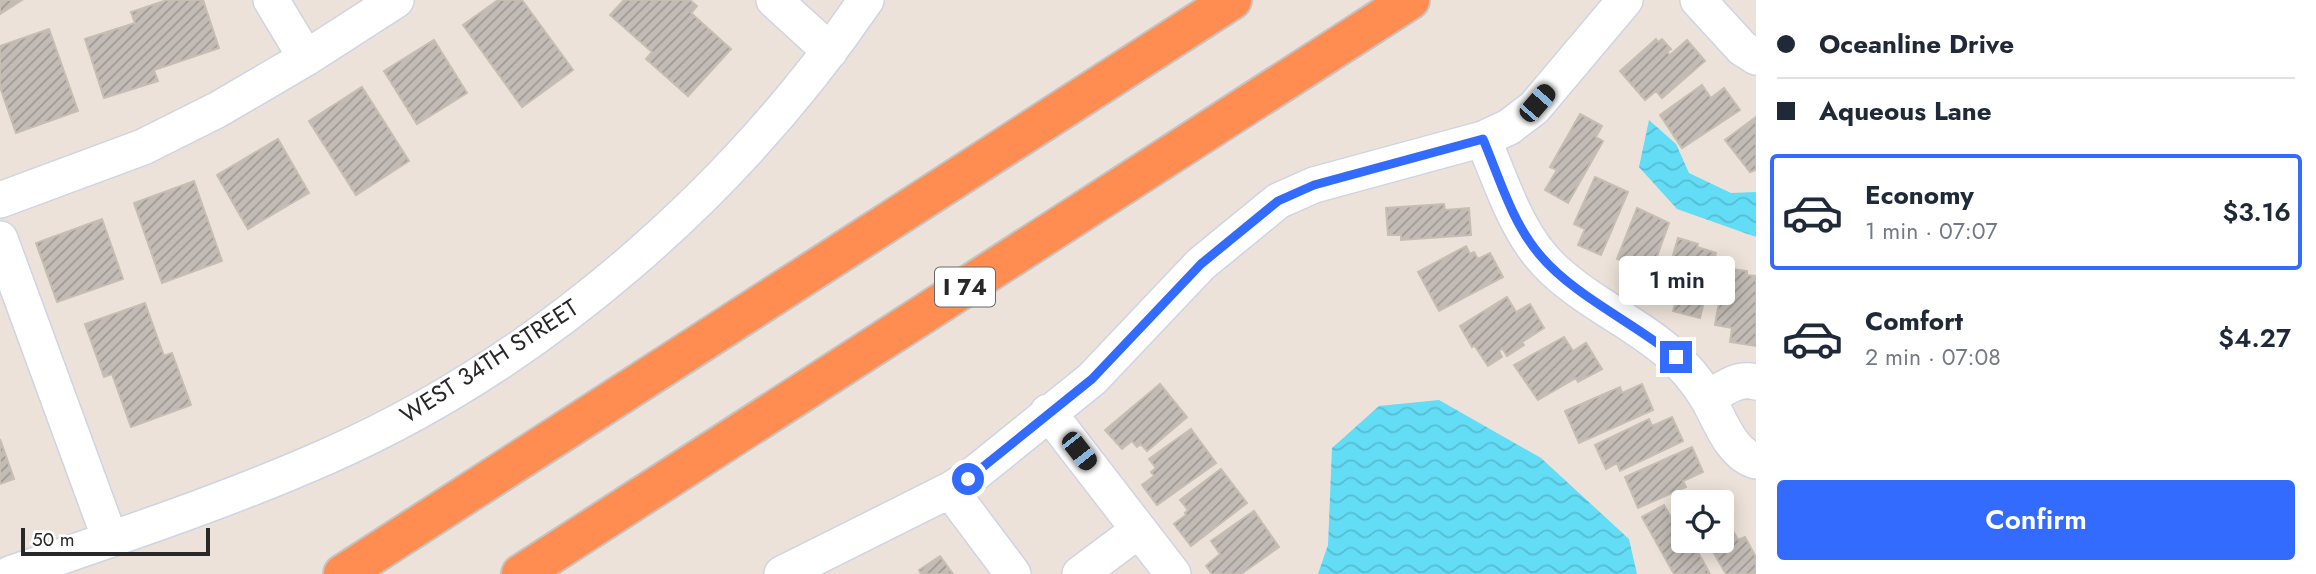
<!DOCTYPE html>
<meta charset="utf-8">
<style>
body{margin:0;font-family:Jost,sans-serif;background:#f2f2f3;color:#1f2937;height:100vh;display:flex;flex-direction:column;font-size:26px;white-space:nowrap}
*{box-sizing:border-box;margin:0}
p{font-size:23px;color:#747a83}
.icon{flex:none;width:38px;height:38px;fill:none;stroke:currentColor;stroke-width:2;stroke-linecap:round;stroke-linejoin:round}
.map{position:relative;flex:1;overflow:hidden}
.side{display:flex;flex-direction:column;background:#fff;width:560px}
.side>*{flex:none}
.guide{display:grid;align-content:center;height:154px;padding:0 21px;background:#fff}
.controls{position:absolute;left:1671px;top:490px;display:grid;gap:14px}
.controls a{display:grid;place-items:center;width:63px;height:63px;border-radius:7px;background:#fff;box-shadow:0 4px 18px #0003;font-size:35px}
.scale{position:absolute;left:21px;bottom:18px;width:189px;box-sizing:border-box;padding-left:7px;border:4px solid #282828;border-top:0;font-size:19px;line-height:24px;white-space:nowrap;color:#282828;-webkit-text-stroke:5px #fff;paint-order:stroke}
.end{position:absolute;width:32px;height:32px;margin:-16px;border:9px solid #336bff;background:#fff;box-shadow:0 0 0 4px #fff}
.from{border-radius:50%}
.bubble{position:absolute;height:49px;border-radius:7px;background:#fff;box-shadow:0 4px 18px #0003;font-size:23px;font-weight:600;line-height:49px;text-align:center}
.car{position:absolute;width:21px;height:42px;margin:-21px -10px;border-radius:9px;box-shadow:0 0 5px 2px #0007;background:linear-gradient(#222 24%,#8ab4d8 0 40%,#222 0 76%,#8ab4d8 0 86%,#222 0)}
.guide b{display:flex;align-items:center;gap:24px;height:66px;font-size:26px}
.guide b+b{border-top:2px solid #e0e1e3}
.guide i{width:18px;height:18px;background:#1f2937}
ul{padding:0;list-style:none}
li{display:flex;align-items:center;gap:21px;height:116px;margin:0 14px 10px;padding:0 7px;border:4px solid transparent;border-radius:7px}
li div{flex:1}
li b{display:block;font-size:26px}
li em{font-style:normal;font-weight:600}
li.current{border-color:#336bff}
li>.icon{width:63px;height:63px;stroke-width:1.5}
.button{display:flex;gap:14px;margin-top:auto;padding:14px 21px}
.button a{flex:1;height:80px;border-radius:7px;background:#336bff;color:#fff;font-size:28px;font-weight:600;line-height:80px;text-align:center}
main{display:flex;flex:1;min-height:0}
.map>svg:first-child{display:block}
.water{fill:url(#water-waves)}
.building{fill:url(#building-hatch);stroke:#c7beb2;stroke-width:2}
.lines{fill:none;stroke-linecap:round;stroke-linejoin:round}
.minor-casing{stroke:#ced4e3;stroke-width:38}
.highway-casing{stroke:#c3c3c3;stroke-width:42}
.minor{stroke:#fff;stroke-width:35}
.highway{stroke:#ff8d51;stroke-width:38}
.route{stroke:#336bff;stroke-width:9}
.labels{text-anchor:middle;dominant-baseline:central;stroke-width:5;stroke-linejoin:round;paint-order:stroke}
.shield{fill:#fff;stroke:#686868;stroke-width:2}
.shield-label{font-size:23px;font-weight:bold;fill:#282828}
.street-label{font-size:24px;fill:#282828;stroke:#fff}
</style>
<main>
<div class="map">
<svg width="1756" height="574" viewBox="0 0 1756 574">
<defs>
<pattern id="water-waves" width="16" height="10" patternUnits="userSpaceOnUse" patternTransform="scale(1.75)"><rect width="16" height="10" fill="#63dcf6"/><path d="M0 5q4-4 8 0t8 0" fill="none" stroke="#56bdd3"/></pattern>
<pattern id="building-hatch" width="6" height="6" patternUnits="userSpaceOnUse" patternTransform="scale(1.75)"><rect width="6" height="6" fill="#c3bcb6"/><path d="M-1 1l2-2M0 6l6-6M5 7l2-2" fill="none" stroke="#9e9994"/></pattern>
</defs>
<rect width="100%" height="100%" fill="#ece2d9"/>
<path class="water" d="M1649 120 1676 144 1689 173 1731 193 1756 192V237L1677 209 1639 167Z
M1439 400 1541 458 1629 539 1637 574H1318L1328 545 1332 448 1379 406Z"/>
<path class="building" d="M0 0H22L0 14Z
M167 0H203L219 48 154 70 158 81 104 98 85 39 135 23 131 12Z
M498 0H522L573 70 522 107 463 25Z
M624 0H690L697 6 691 13 731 49 688 96 646 59 652 52 610 15Z
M49 29 78 111 16 133 0 87V46Z
M1656 39 1658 42 1662 39 1671 49 1667 52 1670 55 1687 40 1705 61 1662 98 1656 91 1645 100 1620 71Z
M434 40 467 93 417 124 384 71Z
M1702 85 1711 98 1724 88 1740 110 1682 148 1660 115Z
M362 87 409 161 356 195 309 121Z
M1580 114 1602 126 1596 137 1603 141 1568 203 1545 190 1557 170 1550 167Z
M1756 117V170L1750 172 1725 140Z
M278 139 309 193 248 229 217 175Z
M1595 177 1628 192 1601 255 1578 245 1585 229 1574 224Z
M194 181 222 261 162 283 134 203Z
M1444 204 1445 210 1469 208 1471 235 1401 240V235H1388L1386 208Z
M1637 208 1669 223 1646 287 1621 278 1627 263 1617 259Z
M102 219 123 279 57 302 36 243Z
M1678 238 1698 244 1697 247 1716 253 1700 318 1673 311 1678 294 1663 290Z
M1466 246 1470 254 1474 252 1478 259 1490 253 1503 277 1439 311 1418 272Z
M1725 268 1747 271V275L1756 276V346L1730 342 1732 328 1715 325Z
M1507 297 1516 312 1530 304 1544 328 1522 342 1524 345 1507 356 1502 348 1499 351 1502 357 1488 366 1474 345 1472 347 1460 326Z
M145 303 164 356 172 353 191 405 131 427 112 374 104 377 85 324Z
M1564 337 1573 351 1586 343 1602 369 1578 382 1576 378 1538 400 1514 365Z
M1160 384 1187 417 1147 451 1141 444 1137 447 1132 441 1122 449 1105 430Z
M1642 384 1653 410 1579 443 1565 411 1620 387 1622 393Z
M1672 417 1683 441 1620 471 1617 463 1606 469 1595 445 1649 419 1652 426Z
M1191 429 1216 463 1157 505 1142 485 1154 476 1151 472 1156 468 1149 459Z
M0 439 14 479 0 484Z
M1692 447 1703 472 1683 481 1686 487 1638 508 1625 477Z
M1221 469 1247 503 1191 546 1174 524 1186 515 1185 513 1188 510 1180 500Z
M1664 505 1676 526 1682 522 1684 541H1692L1710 574H1674L1642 517Z
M1254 511 1279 547 1241 574H1212L1206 566 1220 554 1211 541Z
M1727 520 1738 540 1745 537 1756 557V574H1726L1707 541H1722V522Z
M940 556 953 574H921L919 570Z"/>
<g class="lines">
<defs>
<path id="minor" d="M271 0 306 58
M774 0 830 51
M1698 0 1742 48 1756 57
M1483 139C1502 183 1517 236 1554 270 1606 318 1669 333 1708 399
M0 200 143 147 217 110 306 58 396 0
M0 239 110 539
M1756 382C1737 377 1723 389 1708 399 1720 420 1731 454 1756 461
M1048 412 1173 574
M950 490 1013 574
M10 574C117 537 224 502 328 456 541 362 735 192 866 0
M782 574 950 490 968 479 1092 379 1201 264 1278 201 1314 185 1483 139 1509 127 1534 108 1625 0
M1080 574 1139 530"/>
<path id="highway" d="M343 574 1232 0
M521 574 1410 0"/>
</defs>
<use href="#minor" class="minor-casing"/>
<use href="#highway" class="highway-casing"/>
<use href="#minor" class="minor"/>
<use href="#highway" class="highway"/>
</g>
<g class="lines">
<path class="route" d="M968 479 1092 379 1201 264 1278 201 1314 185 1483 139C1499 177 1512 222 1539 254 1574 296 1633 322 1676 357"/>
</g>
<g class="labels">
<rect class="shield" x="935" y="267.5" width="60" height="39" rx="5"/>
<g class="shield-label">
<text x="965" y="287">I 74</text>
</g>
<g class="street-label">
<text transform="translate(489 361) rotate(-33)">WEST 34TH STREET</text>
</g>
</g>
</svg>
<div class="controls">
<a><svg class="icon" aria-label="locate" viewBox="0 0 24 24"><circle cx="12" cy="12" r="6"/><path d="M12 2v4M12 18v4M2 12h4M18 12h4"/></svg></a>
</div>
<div class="scale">50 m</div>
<i class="end from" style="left:968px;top:479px"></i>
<i class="end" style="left:1676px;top:357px"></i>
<div class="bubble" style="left:1619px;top:256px;width:116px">1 min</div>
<i class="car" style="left:1537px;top:103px;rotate:41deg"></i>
<i class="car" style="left:1079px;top:451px;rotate:142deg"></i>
</div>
<section class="side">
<div class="guide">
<b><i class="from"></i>Oceanline Drive</b>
<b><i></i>Aqueous Lane</b>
</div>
<ul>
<li class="current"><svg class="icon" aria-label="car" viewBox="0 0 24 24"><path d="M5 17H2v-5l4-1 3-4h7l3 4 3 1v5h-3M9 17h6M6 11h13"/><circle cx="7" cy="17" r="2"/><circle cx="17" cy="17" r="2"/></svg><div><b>Economy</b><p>1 min · 07:07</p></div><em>$3.16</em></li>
<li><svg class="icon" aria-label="car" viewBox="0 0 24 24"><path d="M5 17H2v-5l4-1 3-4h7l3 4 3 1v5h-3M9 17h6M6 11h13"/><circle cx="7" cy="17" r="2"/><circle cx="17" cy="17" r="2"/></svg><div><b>Comfort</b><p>2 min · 07:08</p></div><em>$4.27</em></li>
</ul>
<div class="button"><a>Confirm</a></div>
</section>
</main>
